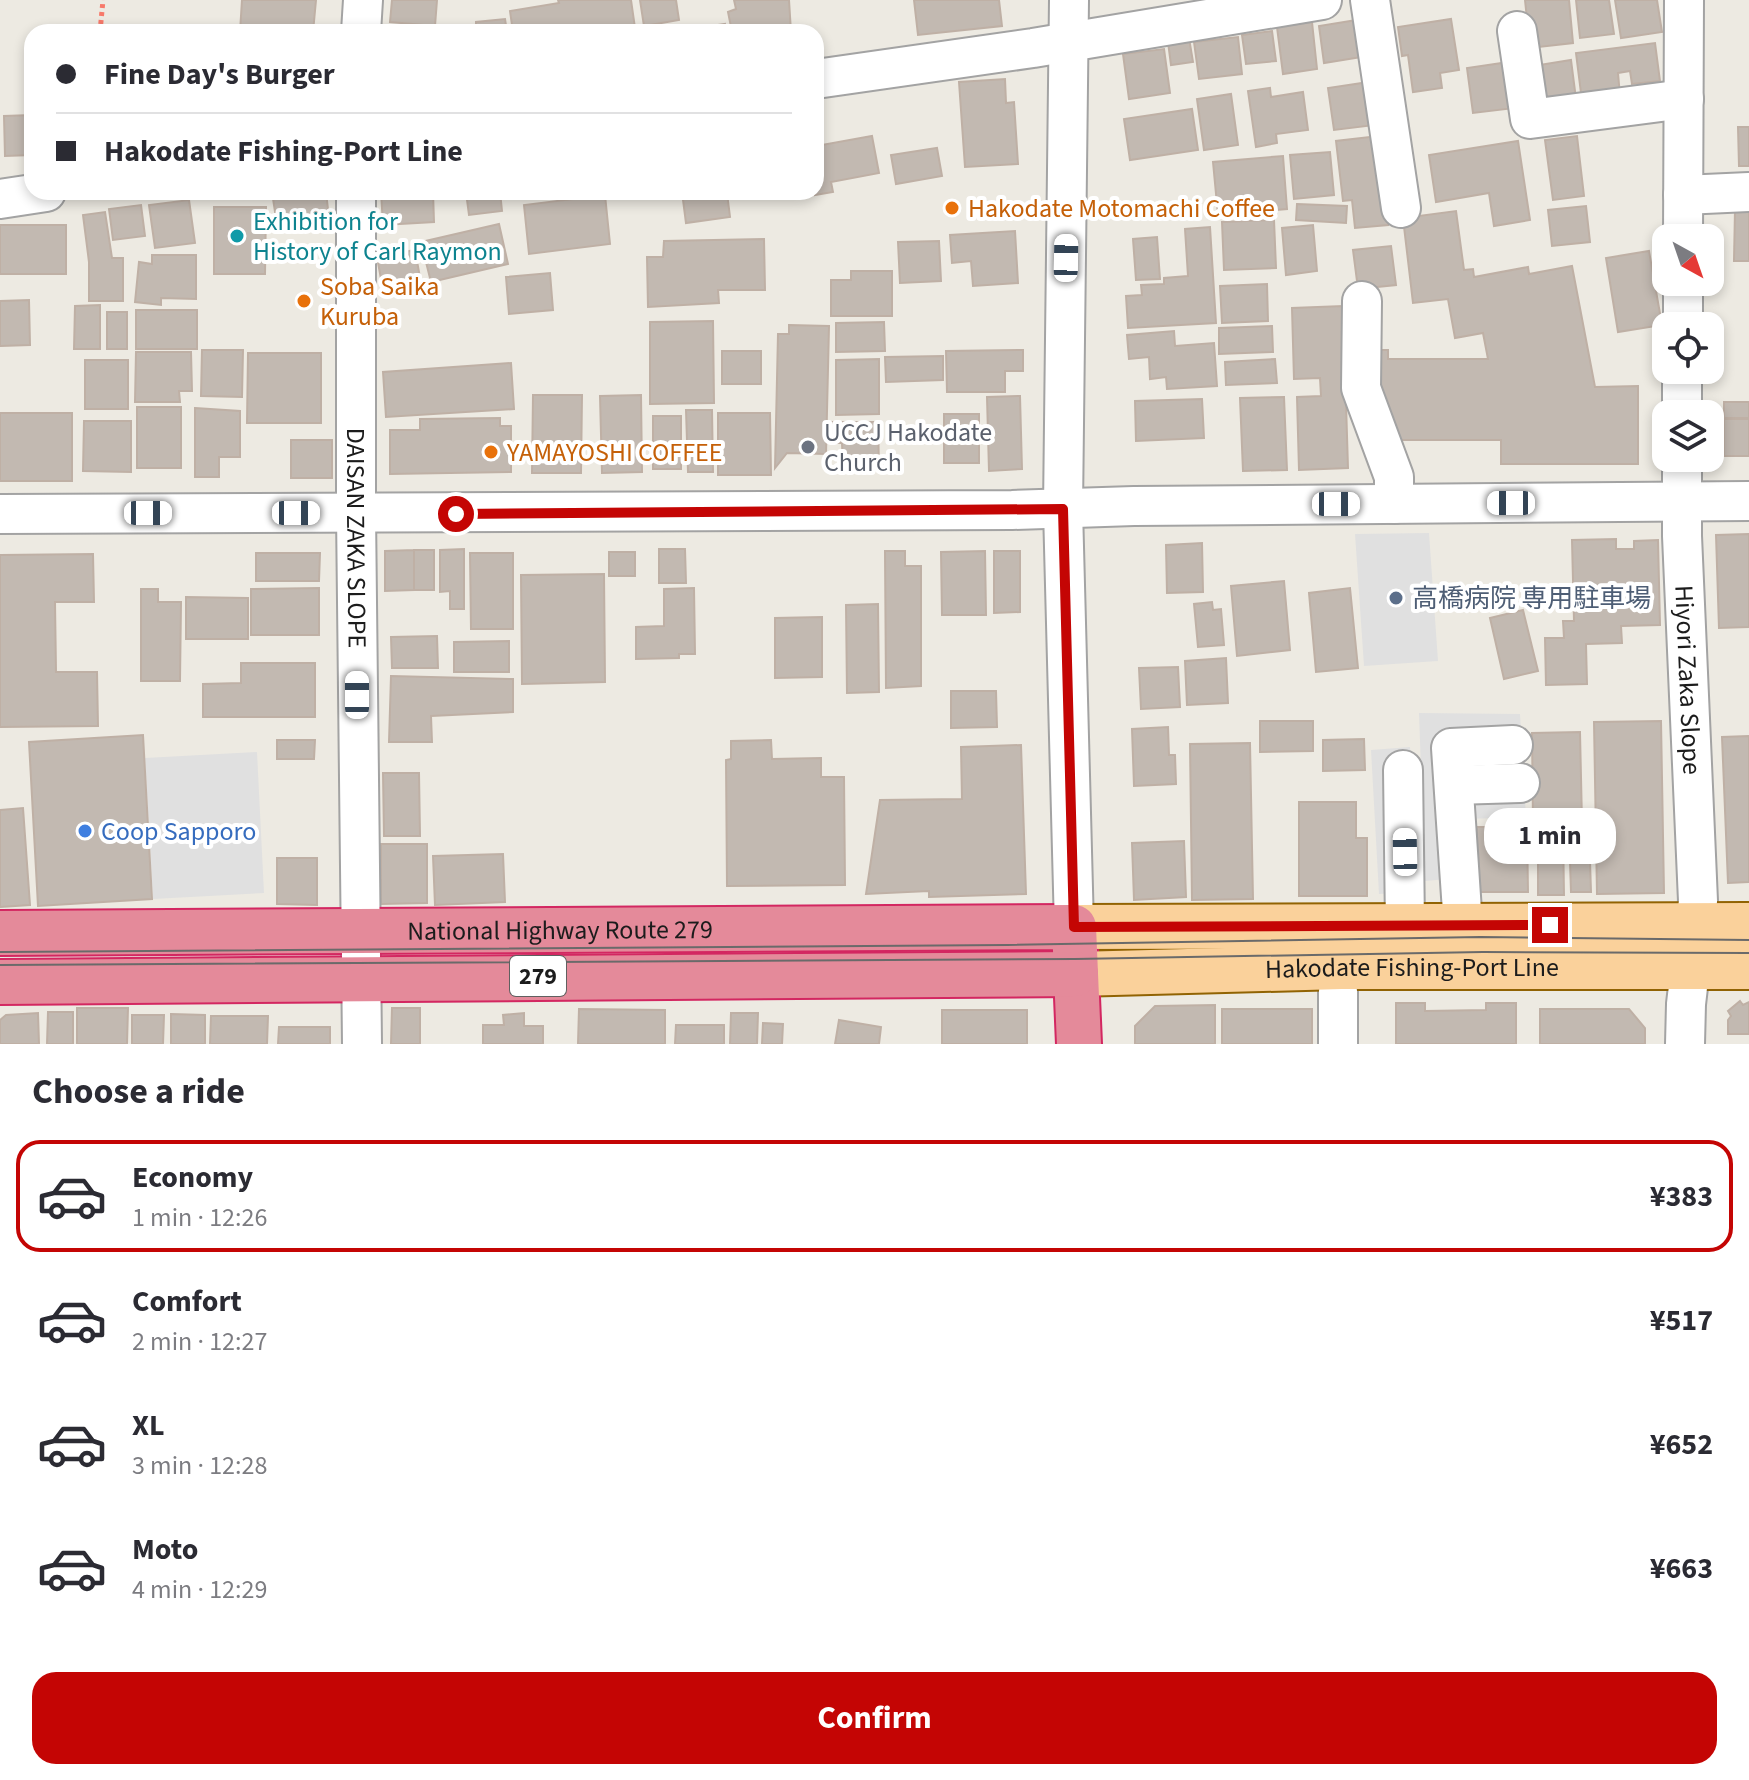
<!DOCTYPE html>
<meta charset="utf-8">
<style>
body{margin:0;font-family:"Source Sans 3","Noto Sans JP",sans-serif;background:#f2f2f3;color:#2b2b33;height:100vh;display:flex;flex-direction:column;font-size:30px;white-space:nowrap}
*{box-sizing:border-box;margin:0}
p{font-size:26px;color:#7c7c81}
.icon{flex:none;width:44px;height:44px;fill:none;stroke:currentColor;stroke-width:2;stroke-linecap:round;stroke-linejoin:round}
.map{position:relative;height:1044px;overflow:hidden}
.panel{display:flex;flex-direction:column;background:#fff;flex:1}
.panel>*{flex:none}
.guide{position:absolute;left:24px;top:24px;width:800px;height:176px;border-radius:24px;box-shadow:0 4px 12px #0003;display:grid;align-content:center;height:176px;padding:0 32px;background:#fff}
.needle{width:52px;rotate:140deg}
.buttons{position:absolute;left:1652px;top:224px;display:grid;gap:16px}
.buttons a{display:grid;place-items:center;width:72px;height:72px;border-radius:16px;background:#fff;box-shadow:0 4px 12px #0003;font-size:40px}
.end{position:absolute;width:36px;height:36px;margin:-18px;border:10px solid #c40504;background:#fff;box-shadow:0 0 0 4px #fff}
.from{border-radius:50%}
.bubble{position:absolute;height:56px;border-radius:24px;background:#fff;box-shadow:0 4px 12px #0003;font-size:26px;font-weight:700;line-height:56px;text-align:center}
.car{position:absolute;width:24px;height:48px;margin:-24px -12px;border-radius:10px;box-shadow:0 0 6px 2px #0007;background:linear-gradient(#fff 24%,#345 0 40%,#fff 0 76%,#345 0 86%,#fff 0)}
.guide b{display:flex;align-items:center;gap:28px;height:76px;font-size:30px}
.guide b+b{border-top:2px solid #e1e1e2}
.guide i{width:20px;height:20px;background:#2b2b33}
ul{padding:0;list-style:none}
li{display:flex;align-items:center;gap:24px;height:112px;margin:0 16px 12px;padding:0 16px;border:4px solid transparent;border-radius:24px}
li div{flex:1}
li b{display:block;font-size:30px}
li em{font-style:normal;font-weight:700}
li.current{border-color:#c40504}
li>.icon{width:72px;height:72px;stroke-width:1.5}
h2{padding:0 32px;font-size:36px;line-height:96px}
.primary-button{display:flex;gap:16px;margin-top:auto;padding:16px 32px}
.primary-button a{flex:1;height:92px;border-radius:24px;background:#c40504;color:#fff;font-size:32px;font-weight:700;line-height:92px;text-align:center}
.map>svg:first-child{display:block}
.parking{fill:#e0e0e0}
.building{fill:#c2b9b1;stroke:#bfb0a5;stroke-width:2}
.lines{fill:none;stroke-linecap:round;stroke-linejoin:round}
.minor-casing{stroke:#a3a3a3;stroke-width:42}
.major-casing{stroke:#916303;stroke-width:48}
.highway-casing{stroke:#d32761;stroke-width:48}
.path{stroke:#f7796a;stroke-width:5;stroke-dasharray:4 4;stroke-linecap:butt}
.minor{stroke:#fff;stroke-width:38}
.major{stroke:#fad19b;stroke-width:44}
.highway{stroke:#e48a9a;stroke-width:44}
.tram{stroke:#6a6a6a;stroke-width:2}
.route{stroke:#c40504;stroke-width:10}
.food-dot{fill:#e8710a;stroke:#fff;stroke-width:3}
.culture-dot{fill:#0f9aa8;stroke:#fff;stroke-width:3}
.worship-dot{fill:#6b7280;stroke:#fff;stroke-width:3}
.service-dot{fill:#5c6f8a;stroke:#fff;stroke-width:3}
.shop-dot{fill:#3f7fe0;stroke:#fff;stroke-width:3}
.labels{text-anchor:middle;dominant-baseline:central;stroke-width:8;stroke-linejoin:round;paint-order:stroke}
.shield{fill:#fff;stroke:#606060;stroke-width:2}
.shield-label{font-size:24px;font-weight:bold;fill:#1c1c1c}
.food-label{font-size:26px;fill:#c56008;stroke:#fff;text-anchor:start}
.culture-label{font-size:26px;fill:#0d838f;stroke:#fff;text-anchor:start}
.worship-label{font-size:26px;fill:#5b616d;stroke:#fff;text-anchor:start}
.street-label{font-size:26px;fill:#1c1c1c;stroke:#fff}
.service-label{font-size:26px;fill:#4e5e75;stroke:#fff;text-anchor:start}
.shop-label{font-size:26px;fill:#366cbe;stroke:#fff;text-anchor:start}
</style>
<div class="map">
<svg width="1749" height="1044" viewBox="0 0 1749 1044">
<rect width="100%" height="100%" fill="#edeae2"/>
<path class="parking" d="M1429 533 1438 661 1364 666 1355 534Z
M1419 713 1520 714 1526 817 1466 819 1469 877 1425 881Z
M1410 747 1418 892 1379 894 1371 750Z
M257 752 264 893 153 899 145 758Z"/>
<path class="building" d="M242 0H316L313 32H240Z
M392 0H437L435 26 390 22Z
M558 0H631L635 28 607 32H513L510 11 559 3Z
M640 0H676L679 20 644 26Z
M734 0H789L791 32H732L728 12 736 9Z
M914 0H999L1002 26 918 35Z
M1525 0H1569L1573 43 1530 48Z
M1576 0H1609L1614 34 1580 38Z
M1615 0H1657L1662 32 1621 38Z
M505 19 507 32H456L476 28V22Z
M1363 19 1368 56 1324 63 1319 26Z
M1451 19 1459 70 1440 73 1442 88 1413 92 1408 55 1402 56 1398 27Z
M1312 22 1317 69 1283 74 1277 27Z
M725 24 726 32H691V29Z
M1272 31 1276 61 1246 64 1242 35Z
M1238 37 1242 74 1199 79 1194 42Z
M1189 38 1193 62 1171 65 1168 42Z
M1655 43 1660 81 1632 84 1630 71 1618 73 1620 96 1582 101 1576 53Z
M1164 49 1170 93 1129 99 1123 54Z
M1571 60 1576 99 1538 104 1533 66Z
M1509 62 1515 108 1473 113 1467 68Z
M1005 79 1006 103 1014 102 1018 164 965 167 959 82Z
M1369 82 1375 125 1334 130 1328 88Z
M1270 88 1271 97 1303 92 1308 130 1276 134 1277 143 1256 147 1248 91Z
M1231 94 1238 145 1204 150 1197 99Z
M1192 109 1198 150 1130 160 1124 119Z
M32 115V155L5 156 4 116Z
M1738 127H1749V166H1739Z
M872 136 879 173 831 182 833 192 815 195 816 146Z
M1378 136 1388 225 1355 228 1352 200 1343 201 1336 141Z
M1577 136 1584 196 1553 200 1545 140Z
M1518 141 1530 220 1494 226 1489 193 1436 202 1429 155Z
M937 148 942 176 896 184 891 155Z
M1330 152 1334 195 1294 199 1290 155Z
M1283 156 1287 209 1218 215 1213 162Z
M272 192H326L329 218 277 225Z
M381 192H433L434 222 383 225Z
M466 192H500L502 211 469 215Z
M682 192H736L727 193 730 217 686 223Z
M605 195 610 244 529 254 524 205Z
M189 200 195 243 155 248 149 205Z
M1297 204 1347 206 1346 223 1296 220Z
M141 205 145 236 113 240 109 209Z
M1586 206 1590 242 1552 246 1548 210Z
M214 207H266L265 274H214Z
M1735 209H1749V261H1734Z
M1456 211 1464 270 1473 269 1474 277 1528 267 1529 274 1572 266 1595 387 1638 386V464H1501V440H1389V407H1376L1369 350H1388V359H1488L1483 333 1455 338 1448 299 1413 303 1403 218Z
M105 212 112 258H123V301H89V262L83 215Z
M1274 220 1276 268 1224 270 1222 222Z
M499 224 508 264 431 282 421 242Z
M0 225H66V274H0Z
M1313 225 1317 271 1286 275 1282 228Z
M1210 227 1216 323 1128 328 1126 296 1142 295 1141 285 1164 284V278L1188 276 1185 229Z
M1015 231 1018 283 973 286 971 261 952 263 950 235Z
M1157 237 1160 279 1136 280 1133 239Z
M764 239 765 290H718L719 303 648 307 647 257H663L664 241Z
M939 241 941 281 900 283 898 242Z
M1391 246 1396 285 1358 289 1353 250Z
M415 250 421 283 383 290 377 257Z
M1649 251 1662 325 1618 332 1606 258Z
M152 255H196V299L161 298V305L135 302 139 262 152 264Z
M851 271H892V316H831V280H851Z
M550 273 553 310 509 314 506 277Z
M1267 284 1268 321 1222 323 1220 286Z
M29 300 30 345 0 346V301Z
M100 305V349H74L75 306Z
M1343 306 1348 468 1299 470 1297 397 1321 396 1320 378 1294 379 1292 308Z
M136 310H197V349H136Z
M107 312H127V349H107Z
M713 321 714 403 650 404V322Z
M884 322 885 351 836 352V323Z
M789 325 829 326 826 454 787 453 775 468 778 334H789Z
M1272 326 1273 352 1219 354V328Z
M1174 331 1175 346 1214 343 1217 386 1167 389 1166 377 1150 379 1149 357 1129 359 1127 335Z
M202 350H243L242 397 201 396Z
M1023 350V371H1005V392H947L946 351Z
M722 351H761V384H722Z
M136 352H191L192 391H179L180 402H135Z
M248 353H321V423H247Z
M943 356V380L886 382 885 357Z
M879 359V414L836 415V360Z
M1275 359 1277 383 1226 385 1225 362Z
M85 360H128V409H85Z
M511 363 514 409 386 417 383 372Z
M533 395H582L581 473H532Z
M641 395 642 472 602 473 600 396Z
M1020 396 1022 469 989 471 987 397Z
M1284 397 1287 470 1243 471 1240 398Z
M1202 399 1204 438 1136 441 1135 401Z
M1724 402H1749V418H1724Z
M137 407H181V468H137Z
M195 408 240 411V457H219V477H195Z
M686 410H712L713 472H688Z
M0 413H72V481H0Z
M718 413H770L771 475H718Z
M944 414H979V463H944Z
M653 416H681V469H653Z
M500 418V426H511V472L390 474V430H420V419Z
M1724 419H1749V456H1724Z
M84 421H131V472L83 471Z
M831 422H878L879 467 843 468 842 443H831Z
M291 440H332V478H291Z
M1749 534V627L1719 628 1716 535Z
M1616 539V549H1634V541L1658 540 1660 625 1621 626 1622 643 1586 644 1587 684 1546 685 1545 638H1564L1563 621H1574L1572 540Z
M1202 543 1203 592 1167 593 1166 545Z
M464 549V609H450V591L440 592V550Z
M659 549H685L686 583H659Z
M414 550H434V590H414Z
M414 550V590L385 591V551Z
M885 551H905V566H921V686L886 688Z
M985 551 986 615H942L941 552Z
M994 551H1020V612L994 613Z
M609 552H635V576H609Z
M256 553H320L319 581H256Z
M470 553H513V629H471Z
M93 554 94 602H55L56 672H97L98 726 0 727V555Z
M604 574 605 682 522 684 521 575Z
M1284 581 1290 650 1237 656 1231 586Z
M319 588V635H251V589Z
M694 588 695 654H679V658L636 659V627L664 626V589Z
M1350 588 1358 668 1316 672 1309 593Z
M141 589H158V602H181L180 681H141Z
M186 597 248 598V639H186Z
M1212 602 1213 610 1221 609 1224 645 1198 647 1194 604Z
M878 604 879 692 847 693 846 605Z
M1523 610 1538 671 1504 679 1490 618Z
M822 617V677L775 678V618Z
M437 636 438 668H392L391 637Z
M509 641V672H454V642Z
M1226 658 1228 703 1187 705 1185 661Z
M241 663H315V717H203V684L241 683Z
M1178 667 1180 707 1141 709 1139 668Z
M391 676 513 679V712L431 716 432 742H389Z
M951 691H996L997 727 951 728Z
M1260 721H1313V751L1260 752Z
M1661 721 1664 893 1597 894 1594 722Z
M1168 727 1169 755H1175L1176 784 1134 786 1132 729Z
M1580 732 1582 822H1533L1532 733Z
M143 735 152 899 38 906 29 742Z
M1749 736V882L1728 883 1722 737Z
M1364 739 1365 770 1323 771V740Z
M277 740H315L314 759H277Z
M771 740 772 759 821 758V777H844L845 885 727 886 726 760 731 759V741Z
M1250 743 1253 899 1192 900 1190 744Z
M1021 745 1026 894 929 897V891L866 894 880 800 962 799 961 747Z
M383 773H419L420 836H384Z
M1299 802H1356V838H1367V896H1299Z
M23 808 30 905 0 907V810Z
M1477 827H1527L1528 892H1477Z
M1538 830H1563L1564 895H1538Z
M1589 830 1591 892H1571L1569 831Z
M1184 841 1186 897 1134 900 1132 843Z
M381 844H427V903L381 904Z
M503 854 505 902 435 905 433 856Z
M277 858H317V905L277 904Z
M1740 1001 1743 1005 1749 1002V1034H1728V1020L1731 1016 1728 1011Z
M1396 1003H1425V1011L1486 1010V1003H1516V1044H1396Z
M1215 1005V1044H1135V1026L1155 1006Z
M77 1008H128L127 1044H77Z
M392 1008H420V1044H391Z
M579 1009 665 1010V1044H578Z
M1222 1009H1312V1044H1222Z
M1540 1009H1629L1645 1028V1044H1540Z
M942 1010H1027V1044H942Z
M48 1012H73V1044H47Z
M38 1013 39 1044H0V1020L6 1015Z
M524 1013V1026H543V1044H483V1025H504L503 1015Z
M731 1013H758L757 1044H730Z
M171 1014 205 1015V1044H171Z
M132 1015H164L163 1044H132Z
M211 1016H268L267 1044H210Z
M839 1020 881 1027 879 1044H835Z
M763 1023 783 1024 782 1044H762Z
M676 1025H724V1044H675Z
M279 1027H330V1044H278Z"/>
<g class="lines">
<defs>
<g id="minor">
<path d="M1069 0 1063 509 1074 927"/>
<path d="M1370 0 1401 208"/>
<path d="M1517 31 1530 119 1684 99"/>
<path d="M361 32 363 0"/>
<path d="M816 79 1033 48 1322 0"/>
<path id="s1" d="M356 192V513L362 1044"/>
<path d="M1683 195 1749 192"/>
<path d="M0 199 46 192"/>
<path d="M1683 238 1684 0"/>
<path d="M1362 301 1361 388 1394 477V504"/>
<path d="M1683 326V282"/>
<path d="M1682 414V370"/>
<path id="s2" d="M1682 458V536L1698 901 1686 1004 1685 1044"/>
<path d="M0 514 1012 510 1134 506 1749 501"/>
<path d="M1403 770 1405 926"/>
<path d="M1454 785 1520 783"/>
<path d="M1463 926 1451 748 1513 745"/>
<path d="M1338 991V1044"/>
</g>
<g id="major">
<path d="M1074 927 1749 925"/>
<path id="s3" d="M1076 974 1341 967H1749"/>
</g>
<g id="highway">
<path id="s4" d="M0 933 1074 927 1079 1044"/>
<path d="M0 982 1076 974"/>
</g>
</defs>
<use href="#minor" class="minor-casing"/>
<use href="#major" class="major-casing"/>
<use href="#highway" class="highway-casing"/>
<path class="path" d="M100 32 103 0"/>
<use href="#minor" class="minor"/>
<use href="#major" class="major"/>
<use href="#highway" class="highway"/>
<path class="tram" d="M0 952 1007 945 1480 937 1749 940
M0 965 1075 959 1483 952 1749 953"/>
</g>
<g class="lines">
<path class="route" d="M456 514 1063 509 1074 927 1550 925"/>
</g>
<g class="food-dot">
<circle cx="952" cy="208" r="8"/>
<circle cx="304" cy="301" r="8"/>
<circle cx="491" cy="452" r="8"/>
</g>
<circle class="culture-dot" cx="237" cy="236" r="8"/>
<circle class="worship-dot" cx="808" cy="447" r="8"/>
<circle class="service-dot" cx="1396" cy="598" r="8"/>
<circle class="shop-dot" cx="85" cy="831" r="8"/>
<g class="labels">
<rect class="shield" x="510" y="956" width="56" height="40" rx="6"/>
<g class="shield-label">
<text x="538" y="976">279</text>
</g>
<g class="food-label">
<text x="968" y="208">Hakodate Motomachi Coffee</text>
<text x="320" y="286">Soba Saika<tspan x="320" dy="30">Kuruba</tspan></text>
<text x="507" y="452">YAMAYOSHI COFFEE</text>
</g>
<g class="culture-label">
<text x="253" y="221">Exhibition for<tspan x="253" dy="30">History of Carl Raymon</tspan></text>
</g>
<g class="worship-label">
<text x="824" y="432">UCCJ Hakodate<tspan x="824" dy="30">Church</tspan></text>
</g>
<g class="street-label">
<text stroke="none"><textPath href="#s1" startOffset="346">DAISAN ZAKA SLOPE</textPath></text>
<text stroke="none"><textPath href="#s2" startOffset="222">Hiyori Zaka Slope</textPath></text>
<text stroke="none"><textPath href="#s4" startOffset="560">National Highway Route 279</textPath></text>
<text stroke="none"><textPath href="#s3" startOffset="336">Hakodate Fishing-Port Line</textPath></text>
</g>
<g class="service-label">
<text x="1412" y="598">高橋病院 専用駐車場</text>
</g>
<g class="shop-label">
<text x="101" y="831">Coop Sapporo</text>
</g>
</g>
</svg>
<div class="buttons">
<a><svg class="needle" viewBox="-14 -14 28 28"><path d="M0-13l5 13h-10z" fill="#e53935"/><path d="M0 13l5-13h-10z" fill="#7c7c81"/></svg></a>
<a><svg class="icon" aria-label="locate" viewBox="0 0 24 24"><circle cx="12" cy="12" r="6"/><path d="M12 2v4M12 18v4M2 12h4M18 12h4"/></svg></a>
<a><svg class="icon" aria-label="layers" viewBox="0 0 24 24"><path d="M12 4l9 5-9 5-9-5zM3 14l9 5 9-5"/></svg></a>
</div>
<i class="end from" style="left:456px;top:514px"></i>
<i class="end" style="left:1550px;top:925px"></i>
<div class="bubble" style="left:1484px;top:808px;width:132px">1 min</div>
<i class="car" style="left:1066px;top:258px;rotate:1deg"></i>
<i class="car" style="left:1511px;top:503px;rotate:270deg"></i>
<i class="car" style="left:1336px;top:504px;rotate:90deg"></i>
<i class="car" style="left:148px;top:513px;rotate:90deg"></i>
<i class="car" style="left:296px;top:513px;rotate:90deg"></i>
<i class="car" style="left:357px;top:695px;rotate:0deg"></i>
<i class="car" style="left:1405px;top:852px;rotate:359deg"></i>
<div class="guide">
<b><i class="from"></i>Fine Day's Burger</b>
<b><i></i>Hakodate Fishing-Port Line</b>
</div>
</div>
<section class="panel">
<h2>Choose a ride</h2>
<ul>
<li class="current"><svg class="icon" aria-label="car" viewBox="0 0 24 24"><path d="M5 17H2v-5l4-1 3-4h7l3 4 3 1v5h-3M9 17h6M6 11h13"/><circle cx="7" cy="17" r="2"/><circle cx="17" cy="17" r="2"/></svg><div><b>Economy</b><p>1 min · 12:26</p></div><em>¥383</em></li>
<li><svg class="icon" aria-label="car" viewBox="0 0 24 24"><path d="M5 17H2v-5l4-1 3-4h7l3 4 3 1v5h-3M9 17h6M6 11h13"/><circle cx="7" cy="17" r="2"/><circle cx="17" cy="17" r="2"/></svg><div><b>Comfort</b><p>2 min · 12:27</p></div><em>¥517</em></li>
<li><svg class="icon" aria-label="car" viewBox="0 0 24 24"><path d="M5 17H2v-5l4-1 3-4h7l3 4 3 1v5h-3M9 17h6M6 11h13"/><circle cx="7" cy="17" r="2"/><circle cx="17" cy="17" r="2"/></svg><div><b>XL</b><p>3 min · 12:28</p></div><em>¥652</em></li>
<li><svg class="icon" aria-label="car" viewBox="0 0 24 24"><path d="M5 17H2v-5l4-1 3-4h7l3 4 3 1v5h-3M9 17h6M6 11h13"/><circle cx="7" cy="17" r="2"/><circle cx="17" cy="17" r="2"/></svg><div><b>Moto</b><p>4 min · 12:29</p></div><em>¥663</em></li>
</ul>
<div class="primary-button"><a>Confirm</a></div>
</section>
